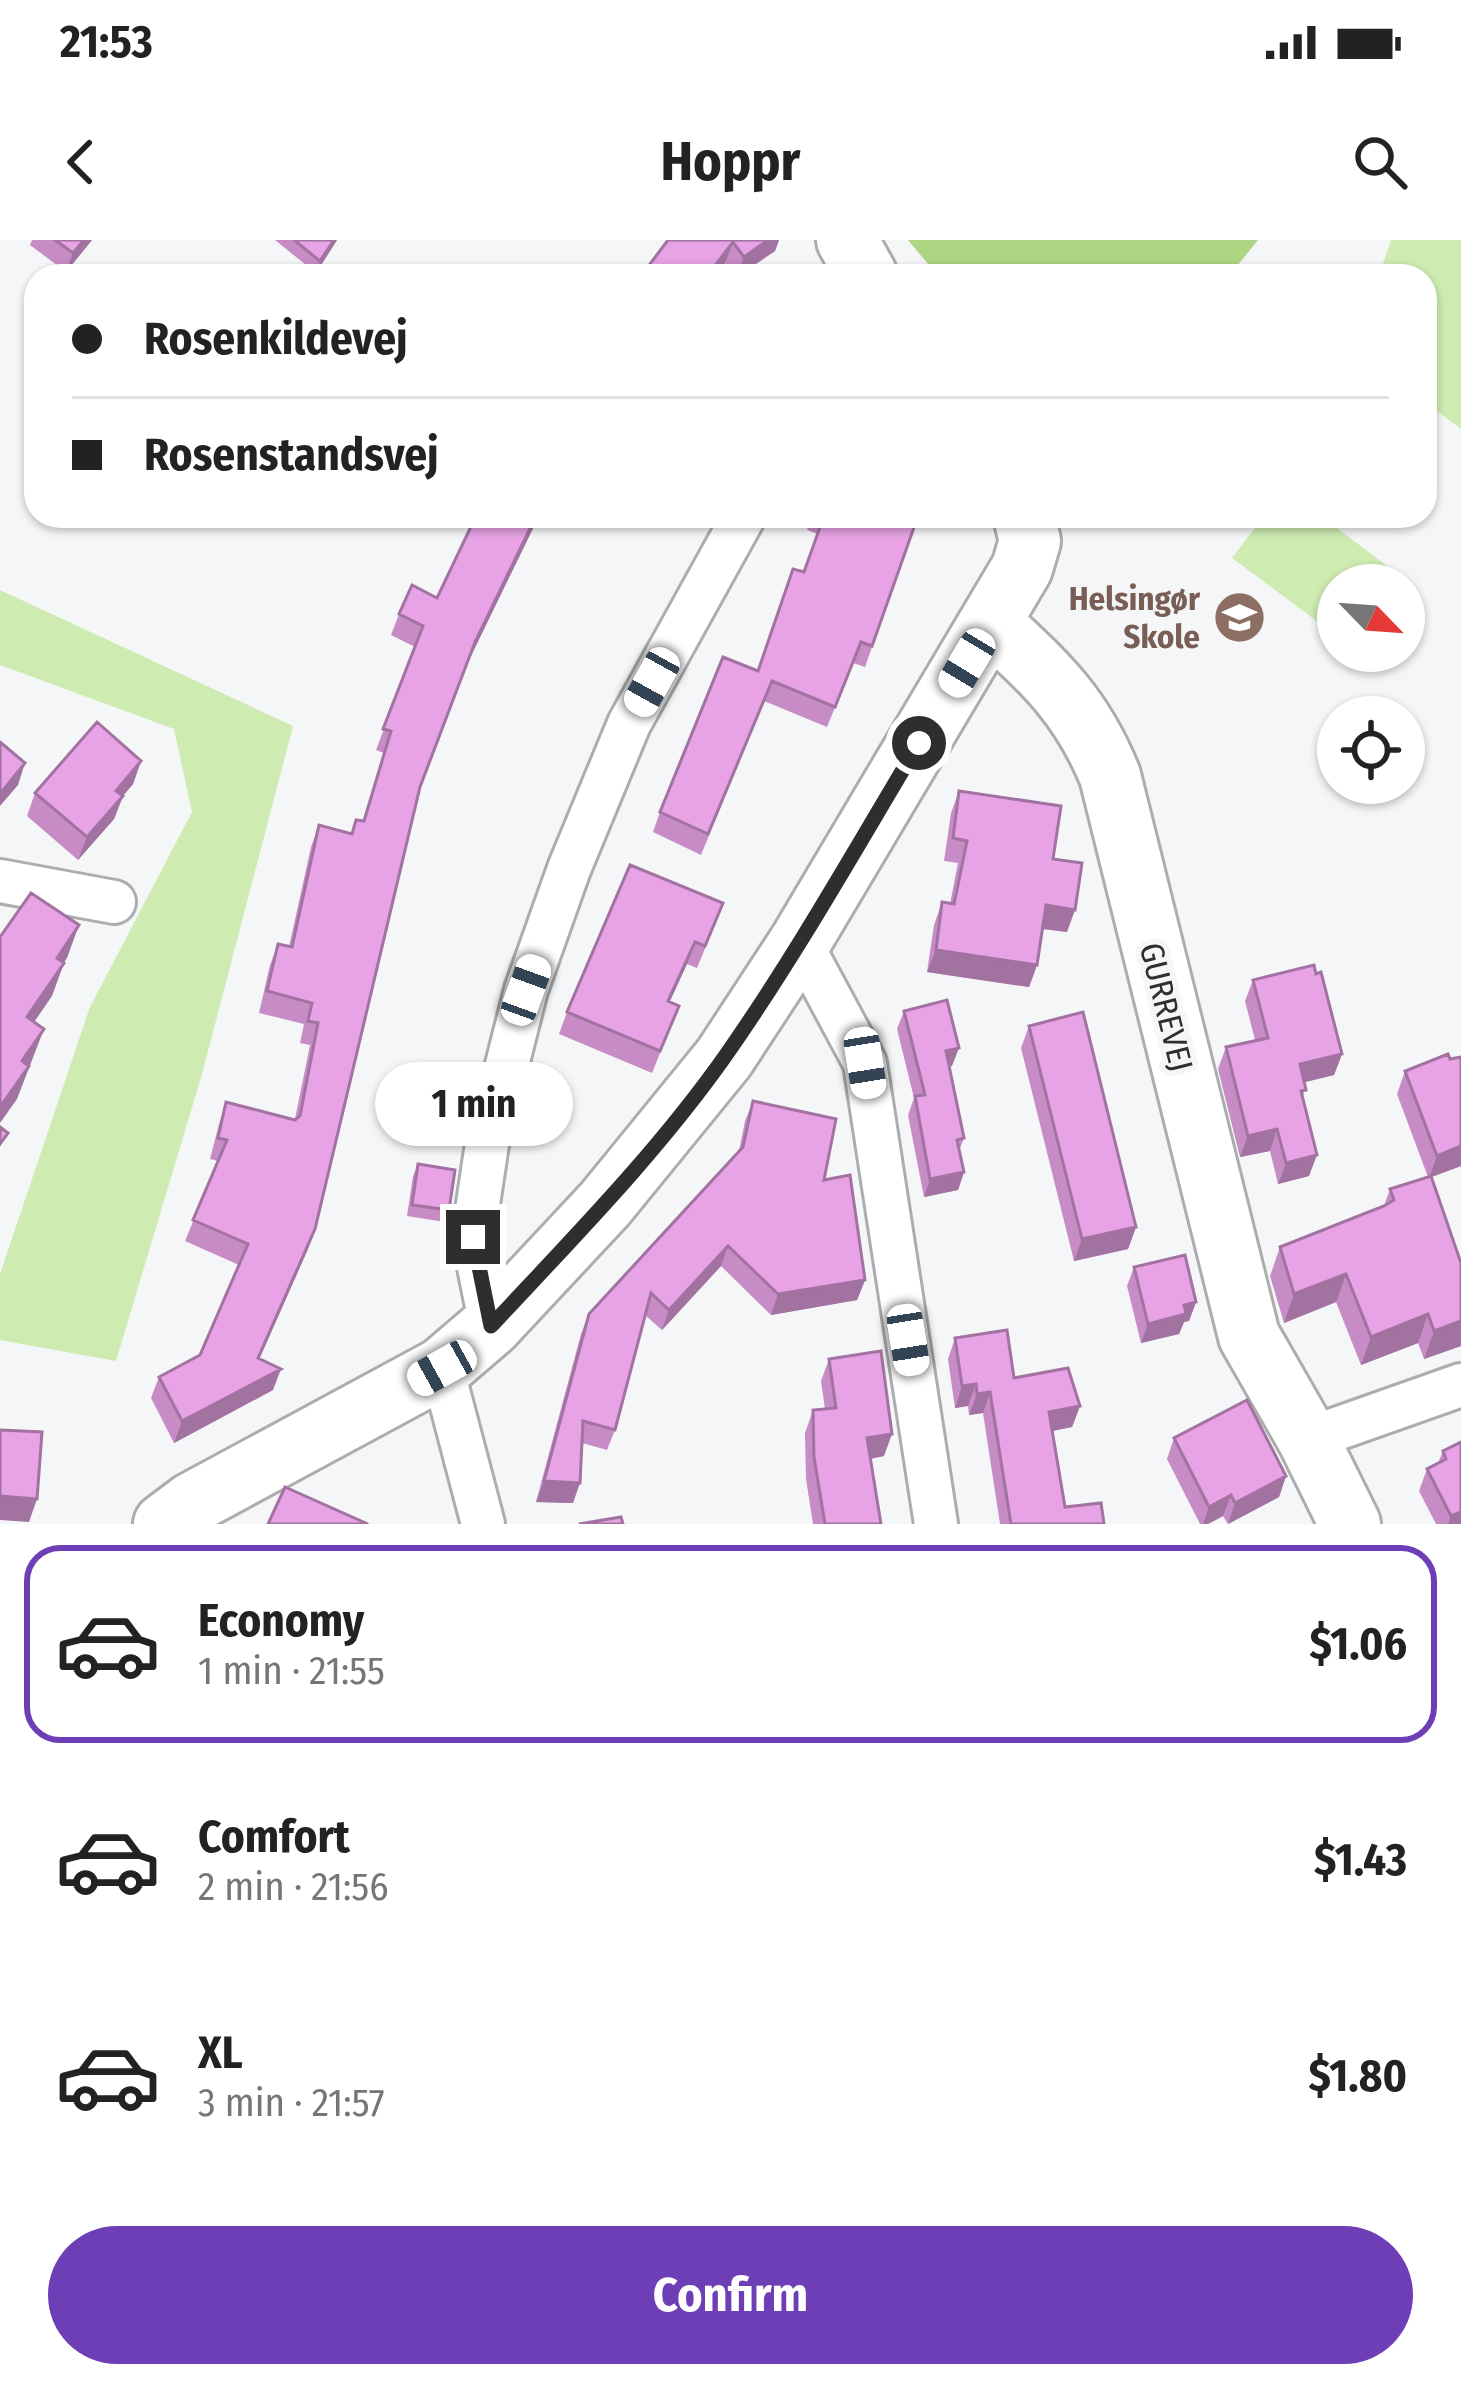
<!DOCTYPE html>
<meta charset="utf-8">
<style>
body{margin:0;font-family:"Fira Sans Condensed",sans-serif;background:#f2f2f2;color:#222;height:100vh;display:flex;flex-direction:column;font-size:45px;white-space:nowrap}
*{box-sizing:border-box;margin:0}
p{font-size:39px;color:#767676}
.icon{flex:none;width:66px;height:66px;fill:none;stroke:currentColor;stroke-width:2;stroke-linecap:round;stroke-linejoin:round}
.map{position:relative;height:1284px;overflow:hidden}
.sheet{display:flex;flex-direction:column;background:#fff;flex:1}
.sheet>*{flex:none}
.hud{position:absolute;left:24px;top:24px;width:1413px;height:264px;border-radius:36px;box-shadow:0 3px 9px #0004;display:grid;align-content:center;height:264px;padding:0 48px;background:#fff}
.needle{width:78px;rotate:115deg}
.buttons{position:absolute;left:1317px;top:324px;display:grid;gap:24px}
.buttons a{display:grid;place-items:center;width:108px;height:108px;border-radius:50%;background:#fff;box-shadow:0 3px 9px #0004;font-size:60px}
.end{position:absolute;width:54px;height:54px;margin:-27px;border:15px solid #2e2e2f;background:#fff;box-shadow:0 0 0 6px #fff}
.from{border-radius:50%}
.bubble{position:absolute;height:84px;border-radius:42px;background:#fff;box-shadow:0 3px 9px #0004;font-size:39px;font-weight:700;line-height:84px;text-align:center}
.car{position:absolute;width:36px;height:72px;margin:-36px -18px;border-radius:15px;box-shadow:0 0 9px 3px #0007;background:linear-gradient(#fff 24%,#345 0 40%,#fff 0 76%,#345 0 86%,#fff 0)}
.hud b{display:flex;align-items:center;gap:42px;height:114px;font-size:45px}
.hud b+b{border-top:3px solid #e0e0e0}
.hud i{width:30px;height:30px;background:#222}
ul{padding:21px 0 0;list-style:none}
li{display:flex;align-items:center;gap:36px;height:198px;margin:0 24px 18px;padding:0 24px;border:6px solid transparent;border-radius:36px}
li div{flex:1}
li b{display:block;font-size:45px}
li em{font-style:normal;font-weight:700}
li.selected{border-color:#6e3eb6}
li>.icon{width:108px;height:108px;stroke-width:1.5}
.action{display:flex;gap:24px;margin-top:auto;padding:24px 48px}
.action a{flex:1;height:138px;border-radius:72px;background:#6e3eb6;color:#fff;font-size:48px;font-weight:700;line-height:138px;text-align:center}
.status{display:flex;justify-content:space-between;align-items:center;height:84px;padding:0 60px;background:#fff;direction:ltr}
.status svg{height:33px;fill:currentColor}
header{display:flex;justify-content:space-between;align-items:center;height:156px;padding:0 48px;background:#fff;font-size:54px;font-weight:700}
.map>svg:first-child{display:block}
.green{fill:#ceebb2}
.forest{fill:#add683}
.lines{fill:none;stroke-linecap:round;stroke-linejoin:round}
.street-casing{stroke:#acadae;stroke-width:48}
.secondary-casing{stroke:#acadae;stroke-width:66}
.street{stroke:#fff;stroke-width:42}
.secondary{stroke:#fff;stroke-width:60}
.wall{fill:#c78cc5}
.shaded-wall{fill:#a272a0}
.building{fill:#e7a3e5;stroke:#a272a0;stroke-width:3}
.route{stroke:#2e2e2f;stroke-width:15}
.labels{text-anchor:middle;dominant-baseline:central;stroke-width:12;stroke-linejoin:round;paint-order:stroke}
.education-label{font-size:33px;font-weight:bold;fill:#785e54;stroke:#f5f6f7;text-anchor:end}
.street-label{font-size:33px;fill:#2e2e2f;stroke:#f5f6f7}
</style>
<div class="status"><b>21:53</b><svg viewBox="0 0 49 12"><path d="M0 12V9h3v3zM5 12V6h3v6zM10 12V3h3v9zM15 12V0h3v12zM26 1h20v11H26zM47 4h2v5h-2z"/></svg></div>
<header><svg class="icon" aria-label="back" viewBox="0 0 24 24"><path d="M15 5l-7 7 7 7"/></svg>Hoppr<svg class="icon" aria-label="search" viewBox="0 0 24 24"><circle cx="10" cy="10" r="6"/><path d="M15 15l6 6"/></svg></header>
<div class="map">
<svg width="1461" height="1284" viewBox="0 0 1461 1284">
<rect width="100%" height="100%" fill="#f5f6f7"/>
<path class="green" d="M1391 0H1461V189L1425 162V36H1379Z
M1264 276H1321L1399 335 1392 345H1338V397L1232 318Z
M0 350 293 486 202 834 116 1121 0 1100V1034L90 767 192 572 174 489 0 425Z"/>
<path class="forest" d="M908 0H1258L1229 36H938Z"/>
<g class="lines">
<defs>
<path id="street" d="M0 641 114 662
M800 702 865 823 936 1284
M491 1086 473 997 487 904 526 750 569 629 629 484 744 276
M442 1128 483 1284
M1308 1199 1461 1145"/>
<path id="secondary" d="M847 0 867 36
M991 383C1046 434 1081 465 1110 536L1249 1096 1308 1199 1350 1284
M164 1284 192 1263 442 1128 491 1086 605 964 724 818 800 702 1022 328 1030 301 1024 276"/>
</defs>
<use href="#street" class="street-casing"/>
<use href="#secondary" class="secondary-casing"/>
<use href="#street" class="street"/>
<use href="#secondary" class="secondary"/>
</g>
<path class="wall" d="M32 0H92L66 32 30 5Z
M275 0H337L316 33Z
M668 0H779L775 11 739 36H734L725 23 716 36H641Z
M476 276H539L467 424 420 549 307 1011 259 1119 273 1150 174 1203 151 1158 159 1137 200 1115 239 1025 185 1001 218 921 210 919 219 884 226 862 295 879 310 805 300 803 304 784 259 773 270 725 278 704 289 707 311 607 319 585 351 594 356 580 363 581 384 513 376 510 415 407 391 395 399 374 437 358Z
M812 276H918L865 427 853 423 827 487 764 461 701 615 653 592 660 572 757 431 804 332 818 294 807 290Z
M141 521 133 544 123 556 114 579 78 620 27 576 35 553Z
M959 551 1053 619 1067 692 1042 689 1037 725 1029 747 927 732 934 685 942 662 950 664 958 623 944 621 951 573Z
M715 684 697 728 687 724 669 762 679 766 652 833 559 794 567 772Z
M1253 740 1342 814 1334 835 1305 842 1303 858 1309 936 1278 944 1270 911 1240 917 1218 829 1226 807 1255 800 1245 761Z
M904 771 952 826 949 827 964 898 959 911 964 932 958 950 924 957 908 875 914 858 897 789Z
M1029 786 1136 987 1128 1009 1074 1021 1021 808Z
M1461 817V926L1431 937 1461 1023V1106L1424 1119 1418 1103 1361 1125 1336 1062 1284 1083 1270 1036 1280 1007 1384 966 1390 949 1428 937 1397 854 1405 831Z
M753 861 824 940 865 1040 857 1060 771 1075 721 1026 662 1090 645 1075 615 1190 607 1210 582 1203 573 1263 536 1262 581 1094 589 1074 739 911 745 881Z
M418 924 449 970 445 982 407 976 413 936Z
M1134 1027 1196 1062 1189 1081 1184 1082 1179 1094 1141 1103 1127 1046Z
M955 1098 1014 1138 1080 1166 1072 1187 1052 1191 1065 1267 1104 1284H1000L983 1173 969 1175 968 1166 955 1168 948 1119Z
M829 1119 884 1216 870 1219 881 1284H813L806 1239 805 1193 813 1170 825 1169 821 1141Z
M1174 1198 1286 1236 1279 1257 1228 1284 1223 1276 1208 1284H1200L1167 1219Z
M1461 1202V1284H1436L1419 1251 1427 1229 1438 1223 1443 1211Z"/>
<path class="shaded-wall" d="M84 0H92L66 32 73 13Z
M334 0H337L316 33 320 21Z
M768 0H779L775 11 737 36 744 17Z
M733 2 725 23 716 36H707Z
M536 276H539L467 424 475 402Z
M141 521 133 544 114 566 123 556 114 579 78 620 87 597 116 551Z
M25 523 18 545 0 566V554Z
M1046 665 1075 670 1067 692 1037 688Z
M79 685 67 718 45 751 57 718Z
M695 702 687 724 660 783 668 761Z
M936 710 1037 725 1029 747 927 732Z
M64 723 52 756 15 810 27 777Z
M44 789 17 859 0 883V867L22 821Z
M959 808 952 826 939 829 946 811Z
M1342 814 1334 835 1293 845 1300 824Z
M1277 889 1270 911 1240 917 1248 896Z
M1461 906V926L1429 938 1437 916Z
M1317 915 1309 936 1278 944 1286 923Z
M964 932 958 950 924 957 930 939Z
M1136 987 1128 1009 1074 1021 1082 999Z
M315 989 307 1011 250 1140 258 1118Z
M728 1006 721 1026 662 1090 669 1070Z
M1346 1034 1336 1062 1284 1083 1294 1054Z
M865 1040 857 1060 771 1075 778 1054Z
M1196 1062 1189 1081 1184 1082 1179 1094 1141 1103 1148 1084 1184 1065Z
M1428 1074 1418 1103 1361 1125 1371 1097Z
M1461 1081V1106L1424 1119 1434 1091Z
M281 1129 273 1150 174 1203 182 1181Z
M976 1144 968 1166 955 1168 962 1146Z
M990 1152 983 1173 969 1175 977 1154Z
M1080 1166 1072 1187 1042 1193 1049 1172Z
M892 1194 884 1216 859 1221 867 1198Z
M1286 1236 1279 1257 1228 1284 1235 1263Z
M544 1241 580 1243 573 1263 536 1262Z
M1231 1255 1223 1276 1208 1284H1203L1209 1267Z
M0 1256 37 1259 29 1282 0 1280Z
M1461 1272V1284H1448L1451 1276Z"/>
<path class="building" d="M55 0H84L73 13Z
M294 0H334L320 21Z
M668 0H768L744 17 733 2 707 36H641Z
M476 276H536L475 402 420 547 315 989 258 1118 281 1129 182 1181 159 1137 200 1115 248 1004 193 980 227 900 218 898 226 862 295 880 300 876 318 783 308 781 312 763 267 751 278 704 292 707 319 585 352 594 356 580 364 581 391 491 383 489 423 386 399 374 412 345 437 358Z
M824 276H918L872 406 861 402 835 467 772 441 708 594 660 572 723 417 758 431 793 329 804 332Z
M97 482 141 521 116 551 123 556 87 597 35 553Z
M0 502 25 523 0 554Z
M959 551 1061 566 1053 619 1082 623 1075 670 1046 665 1037 725 936 710 942 662 954 664 967 601 953 598Z
M630 625 723 663 705 706 695 702 668 761 679 766 660 811 567 772Z
M31 653 79 685 57 718 64 723 27 777 44 789 22 821 29 826 0 867V697Z
M1314 725 1316 734 1321 732 1342 814 1300 824 1306 850 1301 851 1317 915 1286 923 1277 889 1248 896 1226 807 1268 798 1253 740Z
M947 760 959 808 946 811 964 898 957 900 964 932 930 939 915 856 925 855 904 771Z
M1083 772 1136 987 1082 999 1029 786Z
M1448 814 1450 819 1461 817V906L1437 916 1405 831Z
M753 861 836 879 824 940 850 935 865 1040 778 1054 728 1006 669 1070 651 1053 615 1190 583 1181 580 1243 544 1241 589 1074 743 907Z
M0 887 8 893 0 904Z
M418 924 455 930 449 970 412 965Z
M1431 936 1461 1023V1081L1434 1091 1428 1074 1371 1097 1346 1034 1294 1054 1280 1007 1384 966 1394 960 1390 949Z
M1185 1015 1196 1062 1184 1065 1186 1074 1148 1084 1134 1027Z
M1007 1090 1014 1138 1068 1128 1080 1166 1049 1172 1065 1267 1101 1263 1104 1284H1011L990 1152 977 1154 976 1144 962 1146 955 1098Z
M881 1111 892 1194 867 1198 881 1284H825L814 1217 813 1170 836 1168 829 1119Z
M1247 1160 1286 1236 1235 1263 1231 1255 1209 1267 1174 1198Z
M0 1190 42 1192 37 1259 0 1256Z
M1461 1202V1272L1451 1276 1427 1229 1446 1219 1443 1211Z
M285 1247 368 1284H268Z
M621 1277 623 1284H579Z"/>
<g class="lines">
<path class="route" d="M473 997 491 1086C572 999 657 913 726 815 796 715 856 608 919 503"/>
</g>
<defs>
<symbol id="school-disc" viewBox="-11 -11 22 22"><circle r="9.5" fill="#8d6e63" stroke="#f5f6f7"/><path d="M0-5L7-2L0 1L-7-2ZM-4 1L0 2.5L4 1V4Q0 6-4 4Z" fill="#fff"/></symbol>
</defs>
<g fill-rule="evenodd">
<use href="#school-disc" x="1210" y="348" width="59" height="59"/>
</g>
<g class="labels">
<g class="education-label">
<text x="1200" y="359">Helsingør<tspan x="1200" dy="38">Skole</tspan></text>
</g>
<g class="street-label">
<text transform="translate(1166 767) rotate(76)">GURREVEJ</text>
</g>
</g>
</svg>
<div class="buttons">
<a><svg class="needle" viewBox="-14 -14 28 28"><path d="M0-13l5 13h-10z" fill="#e53935"/><path d="M0 13l5-13h-10z" fill="#767676"/></svg></a>
<a><svg class="icon" aria-label="locate" viewBox="0 0 24 24"><circle cx="12" cy="12" r="6"/><path d="M12 2v4M12 18v4M2 12h4M18 12h4"/></svg></a>
</div>
<i class="end from" style="left:919px;top:503px"></i>
<i class="end" style="left:473px;top:997px"></i>
<div class="bubble" style="left:375px;top:822px;width:198px">1 min</div>
<i class="car" style="left:967px;top:423px;rotate:211deg"></i>
<i class="car" style="left:652px;top:442px;rotate:209deg"></i>
<i class="car" style="left:526px;top:750px;rotate:20deg"></i>
<i class="car" style="left:865px;top:823px;rotate:171deg"></i>
<i class="car" style="left:908px;top:1100px;rotate:171deg"></i>
<i class="car" style="left:442px;top:1128px;rotate:241deg"></i>
<div class="hud">
<b><i class="from"></i>Rosenkildevej</b>
<b><i></i>Rosenstandsvej</b>
</div>
</div>
<section class="sheet">
<ul>
<li class="selected"><svg class="icon" aria-label="car" viewBox="0 0 24 24"><path d="M5 17H2v-5l4-1 3-4h7l3 4 3 1v5h-3M9 17h6M6 11h13"/><circle cx="7" cy="17" r="2"/><circle cx="17" cy="17" r="2"/></svg><div><b>Economy</b><p>1 min · 21:55</p></div><em>$1.06</em></li>
<li><svg class="icon" aria-label="car" viewBox="0 0 24 24"><path d="M5 17H2v-5l4-1 3-4h7l3 4 3 1v5h-3M9 17h6M6 11h13"/><circle cx="7" cy="17" r="2"/><circle cx="17" cy="17" r="2"/></svg><div><b>Comfort</b><p>2 min · 21:56</p></div><em>$1.43</em></li>
<li><svg class="icon" aria-label="car" viewBox="0 0 24 24"><path d="M5 17H2v-5l4-1 3-4h7l3 4 3 1v5h-3M9 17h6M6 11h13"/><circle cx="7" cy="17" r="2"/><circle cx="17" cy="17" r="2"/></svg><div><b>XL</b><p>3 min · 21:57</p></div><em>$1.80</em></li>
</ul>
<div class="action"><a>Confirm</a></div>
</section>
